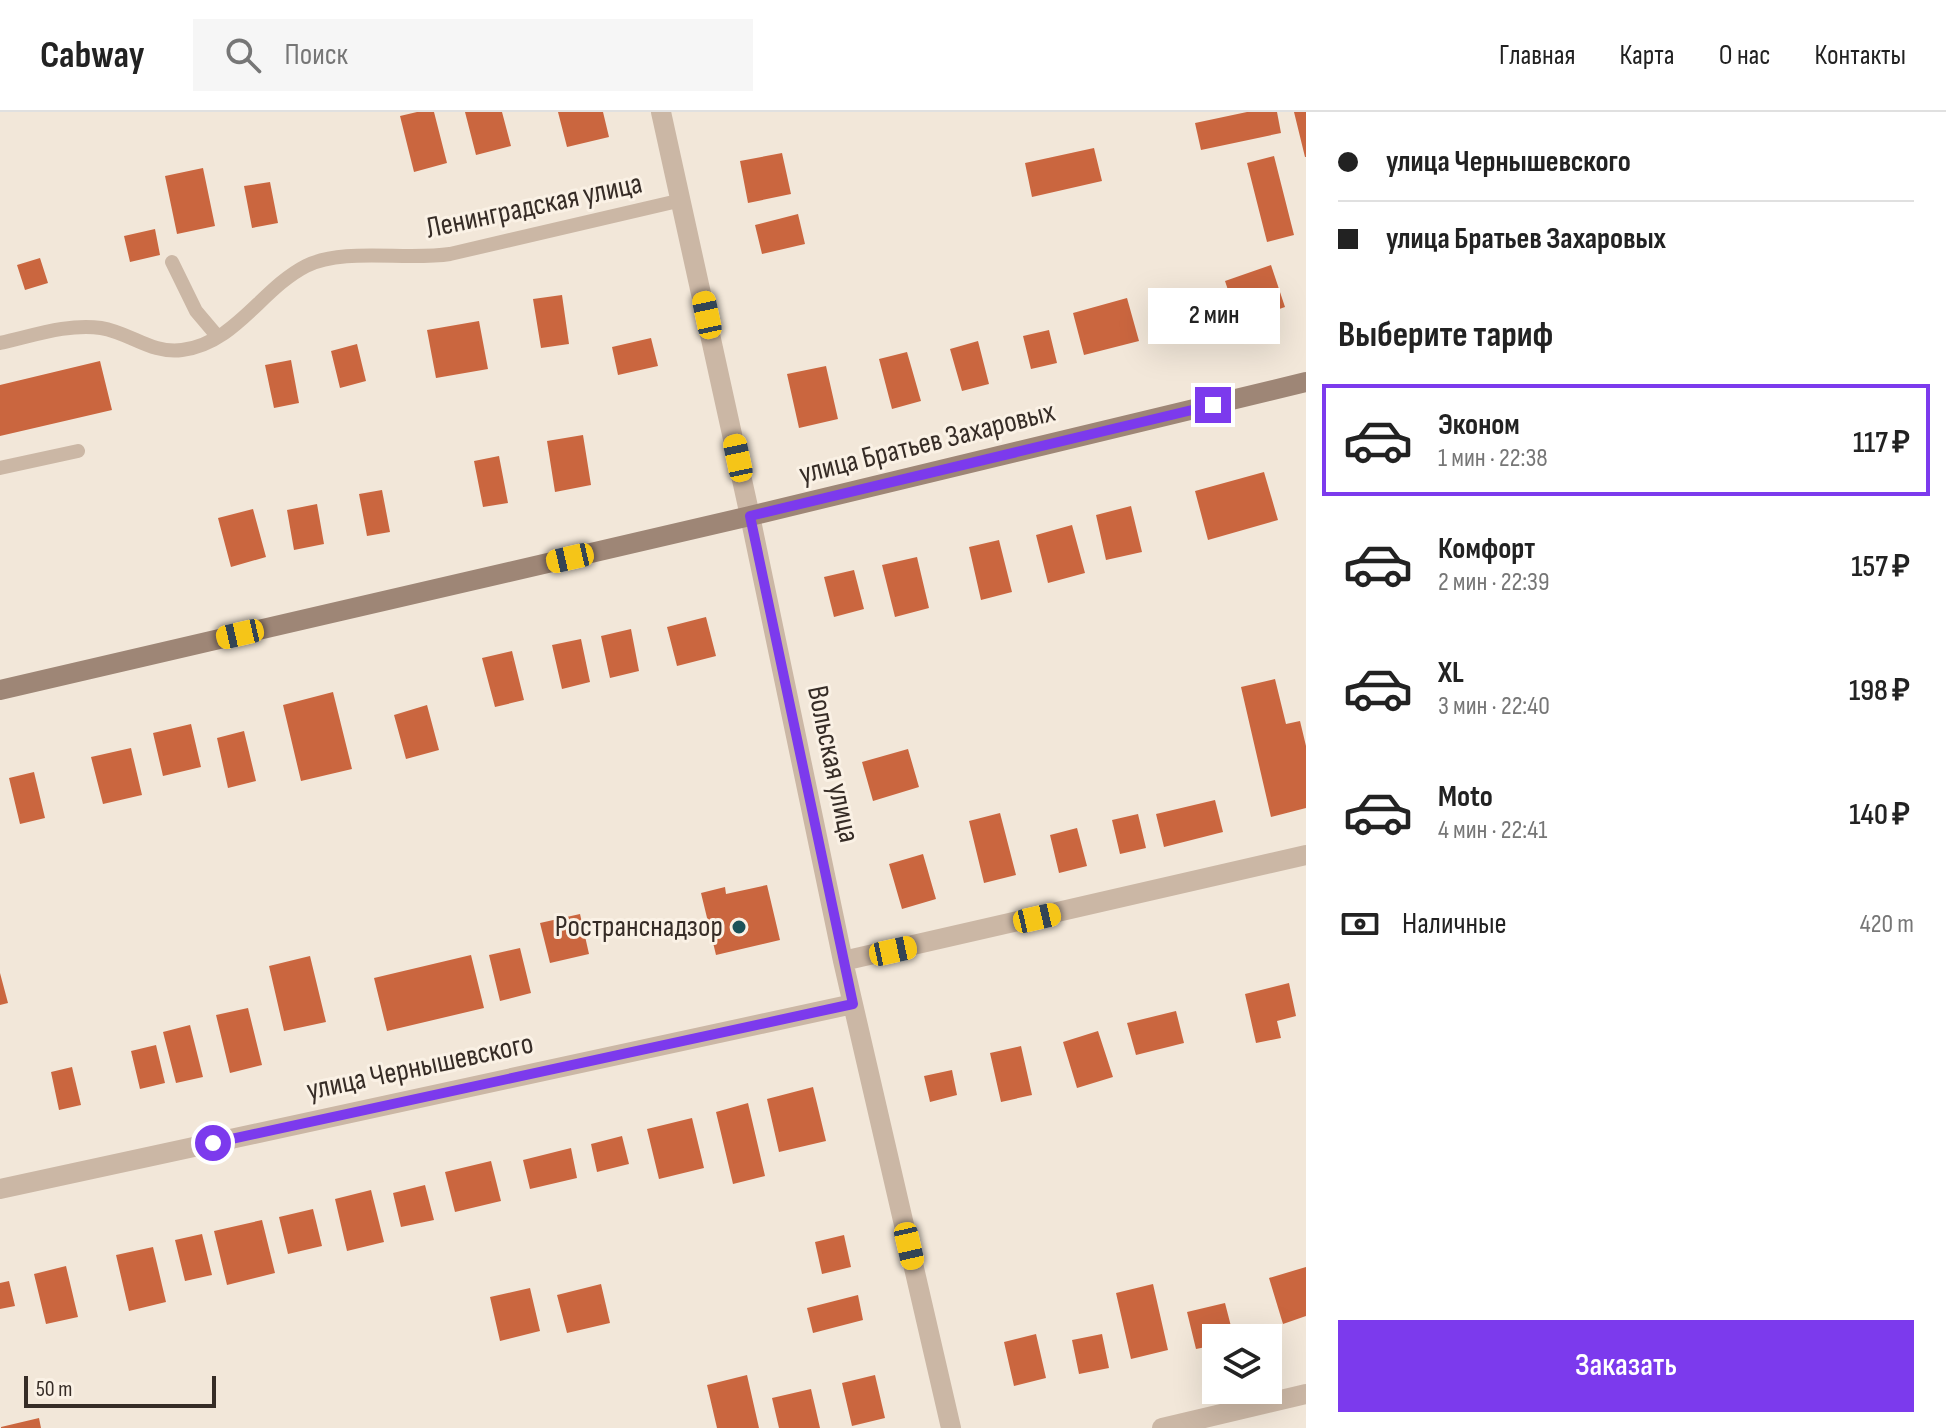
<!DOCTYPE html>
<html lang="ru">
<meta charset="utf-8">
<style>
body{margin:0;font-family:"Sofia Sans Condensed",sans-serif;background:#f6f6f6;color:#222;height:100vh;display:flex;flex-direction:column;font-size:30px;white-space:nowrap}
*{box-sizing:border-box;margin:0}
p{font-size:26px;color:#767676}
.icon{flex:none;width:44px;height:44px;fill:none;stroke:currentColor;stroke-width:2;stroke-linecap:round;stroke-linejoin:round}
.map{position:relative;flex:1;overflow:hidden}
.panel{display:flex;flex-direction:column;background:#fff;width:640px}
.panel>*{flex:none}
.hud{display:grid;align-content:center;height:176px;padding:0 32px;background:#fff}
.buttons{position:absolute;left:1202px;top:1212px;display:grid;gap:16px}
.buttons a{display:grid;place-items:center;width:80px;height:80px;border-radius:0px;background:#fff;box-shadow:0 8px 32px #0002;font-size:40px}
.scale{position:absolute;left:24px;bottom:20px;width:192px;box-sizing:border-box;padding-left:8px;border:4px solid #362c26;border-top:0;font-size:22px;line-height:28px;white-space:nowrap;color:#362c26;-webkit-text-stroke:6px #faf1e5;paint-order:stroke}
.end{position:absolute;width:36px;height:36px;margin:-18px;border:10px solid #7c3aed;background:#fff;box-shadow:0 0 0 4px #fff}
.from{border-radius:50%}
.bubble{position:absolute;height:56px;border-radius:0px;background:#fff;box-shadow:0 8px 32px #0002;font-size:26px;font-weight:600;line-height:56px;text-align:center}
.car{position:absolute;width:24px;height:48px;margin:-24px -12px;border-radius:10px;box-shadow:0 0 6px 2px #0007;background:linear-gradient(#f5c518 24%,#345 0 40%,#f5c518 0 76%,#345 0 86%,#f5c518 0)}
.hud b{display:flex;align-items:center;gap:28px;height:76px;font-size:30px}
.hud b+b{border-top:2px solid #e0e0e0}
.hud i{width:20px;height:20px;background:#222}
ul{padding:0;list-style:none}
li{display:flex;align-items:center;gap:24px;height:112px;margin:0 16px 12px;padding:0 16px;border:4px solid transparent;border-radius:0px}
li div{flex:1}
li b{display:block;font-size:30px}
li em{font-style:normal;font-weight:600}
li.selected{border-color:#7c3aed}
li>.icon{width:72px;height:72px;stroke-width:1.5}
h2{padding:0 32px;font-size:36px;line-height:96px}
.pay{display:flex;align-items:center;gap:20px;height:88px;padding:0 32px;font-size:30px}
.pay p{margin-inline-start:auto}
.primary-button{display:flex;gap:16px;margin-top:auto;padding:16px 32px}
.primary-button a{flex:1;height:92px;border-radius:0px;background:#7c3aed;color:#fff;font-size:32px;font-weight:600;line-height:92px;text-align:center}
header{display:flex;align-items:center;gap:48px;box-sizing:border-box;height:112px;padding:0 40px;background:#fff;border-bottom:2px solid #e0e0e0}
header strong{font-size:38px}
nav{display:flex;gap:44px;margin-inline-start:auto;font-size:28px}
.search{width:560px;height:72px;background:#f6f6f6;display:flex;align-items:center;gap:20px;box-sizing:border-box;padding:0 28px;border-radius:0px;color:#767676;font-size:30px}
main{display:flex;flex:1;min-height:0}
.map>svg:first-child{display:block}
.building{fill:#ca663f}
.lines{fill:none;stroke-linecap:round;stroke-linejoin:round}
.lane{stroke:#cbb7a5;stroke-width:14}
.street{stroke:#cbb7a5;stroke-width:20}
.secondary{stroke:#9e8676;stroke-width:20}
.route{stroke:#7c3aed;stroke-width:10}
.poi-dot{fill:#1b5259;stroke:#faf1e5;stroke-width:3}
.labels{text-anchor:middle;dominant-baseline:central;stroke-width:6;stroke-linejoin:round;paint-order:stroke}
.street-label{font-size:30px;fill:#362c26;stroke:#faf1e5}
.poi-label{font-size:30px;fill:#362c26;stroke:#faf1e5;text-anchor:end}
</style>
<header>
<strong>Cabway</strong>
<div class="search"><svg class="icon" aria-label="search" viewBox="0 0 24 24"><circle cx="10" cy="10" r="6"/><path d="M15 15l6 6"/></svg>Поиск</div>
<nav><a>Главная</a><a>Карта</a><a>О нас</a><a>Контакты</a></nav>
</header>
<main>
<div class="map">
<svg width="1306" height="1316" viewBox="0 0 1306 1316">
<rect width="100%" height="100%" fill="#f2e7d9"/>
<path class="building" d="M417 0H434L447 51 414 60 400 4Z
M465 0H502L511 34 476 43Z
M558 0H603L609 25 567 35Z
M1247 0H1277L1281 21 1201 38 1195 11Z
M1294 0H1306V45H1305Z
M1094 36 1102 69 1032 85 1025 51Z
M782 41 791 82 748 91 740 49Z
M1274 44 1294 123 1267 130 1247 51Z
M203 56 215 114 177 122 165 64Z
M270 70 278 111 252 116 244 74Z
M798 102 805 132 762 142 755 113Z
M155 117 160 143 130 150 124 124Z
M40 146 48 171 25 178 17 153Z
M1271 153 1285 195 1239 211 1225 169Z
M562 183 569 232 541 236 533 187Z
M1127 186 1139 229 1084 243 1073 201Z
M479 209 488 257 436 266 427 218Z
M1049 218 1057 251 1031 257 1023 224Z
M651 226 658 254 618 263 612 235Z
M978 229 989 272 962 279 950 237Z
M357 232 366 269 340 276 331 239Z
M907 240 921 289 892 297 879 247Z
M291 248 299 291 274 296 265 253Z
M100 249 112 298 0 324V273Z
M826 254 838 307 799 316 787 262Z
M583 323 591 373 555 380 547 329Z
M499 344 508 391 483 395 474 349Z
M1264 360 1278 408 1208 428 1195 379Z
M382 378 390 420 367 424 359 382Z
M317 392 324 432 294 438 287 398Z
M1131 394 1142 440 1106 448 1096 403Z
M253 397 266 445 231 455 218 406Z
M1072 413 1085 461 1048 471 1036 423Z
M999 428 1012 480 981 488 969 435Z
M917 445 929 496 895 505 882 453Z
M854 458 864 497 834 505 824 465Z
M706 505 716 544 677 554 667 515Z
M631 517 639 559 610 566 601 524Z
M581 527 590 570 562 577 552 533Z
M512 539 524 588 495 595 482 546Z
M1275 567 1286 612 1300 609 1306 634V696L1271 705 1241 575Z
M333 580 352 657 301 669 283 593Z
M427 593 439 638 406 647 394 603Z
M191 612 201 655 163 664 153 621Z
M244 619 256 669 228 676 217 626Z
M131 636 142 683 103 692 91 645Z
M908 637 919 675 873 689 862 650Z
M34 660 45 706 20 712 9 666Z
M1215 688 1223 720 1164 735 1156 702Z
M1000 701 1016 763 984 771 969 709Z
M1138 702 1146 736 1120 742 1112 708Z
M1077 716 1087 754 1059 761 1050 723Z
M923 742 936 787 902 797 889 752Z
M767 773 780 828 716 843 701 781 725 775 726 782Z
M580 802 589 842 550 851 540 811Z
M520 836 531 881 500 889 489 843Z
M471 843 484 896 387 919 374 866Z
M310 844 326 910 284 919 269 854Z
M0 861 8 891 0 893Z
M1289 871 1296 904 1277 909 1281 926 1256 931 1245 882Z
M248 896 262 953 230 961 216 903Z
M1176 899 1184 931 1136 943 1127 911Z
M190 913 203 965 176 971 163 920Z
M1098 919 1113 965 1077 976 1063 930Z
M156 933 165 971 140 977 131 939Z
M1021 934 1032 983 1001 990 990 941Z
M72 955 81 993 59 998 51 960Z
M952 958 957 983 930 990 924 964Z
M813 975 826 1029 779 1040 767 987Z
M748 991 765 1064 733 1072 716 1000Z
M692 1006 704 1056 659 1067 647 1017Z
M622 1024 629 1052 597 1060 591 1032Z
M571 1036 577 1066 530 1077 523 1048Z
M491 1049 501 1089 455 1100 445 1060Z
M425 1073 434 1108 401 1115 393 1081Z
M371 1078 384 1130 347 1139 335 1087Z
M313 1097 322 1134 288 1142 279 1105Z
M262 1108 275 1161 227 1173 214 1119Z
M202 1122 212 1163 185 1169 175 1128Z
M844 1123 851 1155 822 1162 815 1130Z
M153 1135 166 1190 129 1199 116 1143Z
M66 1154 78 1205 46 1212 34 1162Z
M1306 1155V1204L1283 1212 1269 1166Z
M9 1169 15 1194 0 1197V1171Z
M601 1172 610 1211 567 1221 557 1183Z
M1153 1172 1168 1238 1131 1247 1116 1181Z
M530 1176 540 1219 500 1229 490 1185Z
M858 1183 863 1208 813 1221 807 1196Z
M1225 1191 1234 1226H1216V1233L1196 1237 1187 1200Z
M1036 1222 1046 1266 1014 1274 1004 1230Z
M1102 1222 1109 1256 1079 1262 1072 1228Z
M747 1263 759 1316H717L707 1273Z
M875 1263 885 1306 852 1314 842 1271Z
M811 1277 820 1316H779L772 1286Z
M39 1306 41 1316H1V1315Z"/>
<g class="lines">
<path class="lane" d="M172 150 196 199 218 225
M0 231C32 224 69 211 101 216 131 221 151 242 182 238 236 231 261 177 306 154 344 135 406 149 450 142L682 88
M0 356 78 339"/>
<path class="street" d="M661 0 750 404 843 849 951 1316
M843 849 1306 743
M0 1077 853 892
M1162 1316 1306 1282"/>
<path class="secondary" d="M0 578 750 404 1306 270"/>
</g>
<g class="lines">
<path class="route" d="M213 1031 853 892 750 404 1213 293"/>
</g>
<circle class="poi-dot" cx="739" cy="815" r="8"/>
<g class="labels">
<g class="street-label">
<text transform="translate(534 94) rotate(-12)">Ленинградская улица</text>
<text transform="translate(927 331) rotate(-14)">улица Братьев Захаровых</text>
<text transform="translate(833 652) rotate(78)">Вольская улица</text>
<text transform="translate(420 955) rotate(-12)">улица Чернышевского</text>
</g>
<g class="poi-label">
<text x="723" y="815">Ространснадзор</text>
</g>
</g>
</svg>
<div class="buttons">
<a><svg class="icon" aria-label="layers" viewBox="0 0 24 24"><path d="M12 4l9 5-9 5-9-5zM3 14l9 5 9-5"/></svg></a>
</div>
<div class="scale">50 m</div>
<i class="end from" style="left:213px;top:1031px"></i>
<i class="end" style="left:1213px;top:293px"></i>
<div class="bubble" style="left:1148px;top:176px;width:132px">2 мин</div>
<i class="car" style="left:707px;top:203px;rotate:348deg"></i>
<i class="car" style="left:738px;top:346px;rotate:348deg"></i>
<i class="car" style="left:570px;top:446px;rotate:257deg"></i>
<i class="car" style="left:240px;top:522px;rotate:257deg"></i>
<i class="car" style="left:1037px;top:806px;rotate:77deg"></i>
<i class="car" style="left:893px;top:839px;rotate:78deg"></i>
<i class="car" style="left:909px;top:1134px;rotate:167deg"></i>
</div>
<section class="panel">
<div class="hud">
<b><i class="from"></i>улица Чернышевского</b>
<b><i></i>улица Братьев Захаровых</b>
</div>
<h2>Выберите тариф</h2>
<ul>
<li class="selected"><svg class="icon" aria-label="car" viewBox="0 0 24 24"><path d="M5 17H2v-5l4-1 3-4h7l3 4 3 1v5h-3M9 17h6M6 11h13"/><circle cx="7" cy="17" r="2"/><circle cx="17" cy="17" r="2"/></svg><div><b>Эконом</b><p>1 мин · 22:38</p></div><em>117 ₽</em></li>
<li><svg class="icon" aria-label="car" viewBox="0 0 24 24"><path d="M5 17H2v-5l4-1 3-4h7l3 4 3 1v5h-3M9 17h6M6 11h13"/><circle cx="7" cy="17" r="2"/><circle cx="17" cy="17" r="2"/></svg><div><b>Комфорт</b><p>2 мин · 22:39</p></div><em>157 ₽</em></li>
<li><svg class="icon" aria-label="car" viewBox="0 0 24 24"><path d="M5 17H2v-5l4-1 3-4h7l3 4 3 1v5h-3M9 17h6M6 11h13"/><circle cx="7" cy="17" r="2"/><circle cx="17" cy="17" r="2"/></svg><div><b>XL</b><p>3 мин · 22:40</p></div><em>198 ₽</em></li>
<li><svg class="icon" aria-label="car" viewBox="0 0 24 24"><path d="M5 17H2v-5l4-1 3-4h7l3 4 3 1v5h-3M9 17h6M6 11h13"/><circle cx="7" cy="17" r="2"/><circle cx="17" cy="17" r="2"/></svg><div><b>Moto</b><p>4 мин · 22:41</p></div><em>140 ₽</em></li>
</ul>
<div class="pay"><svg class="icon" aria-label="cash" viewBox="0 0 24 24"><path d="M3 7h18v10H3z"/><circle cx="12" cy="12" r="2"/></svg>Наличные<p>420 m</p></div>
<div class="primary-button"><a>Заказать</a></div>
</section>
</main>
